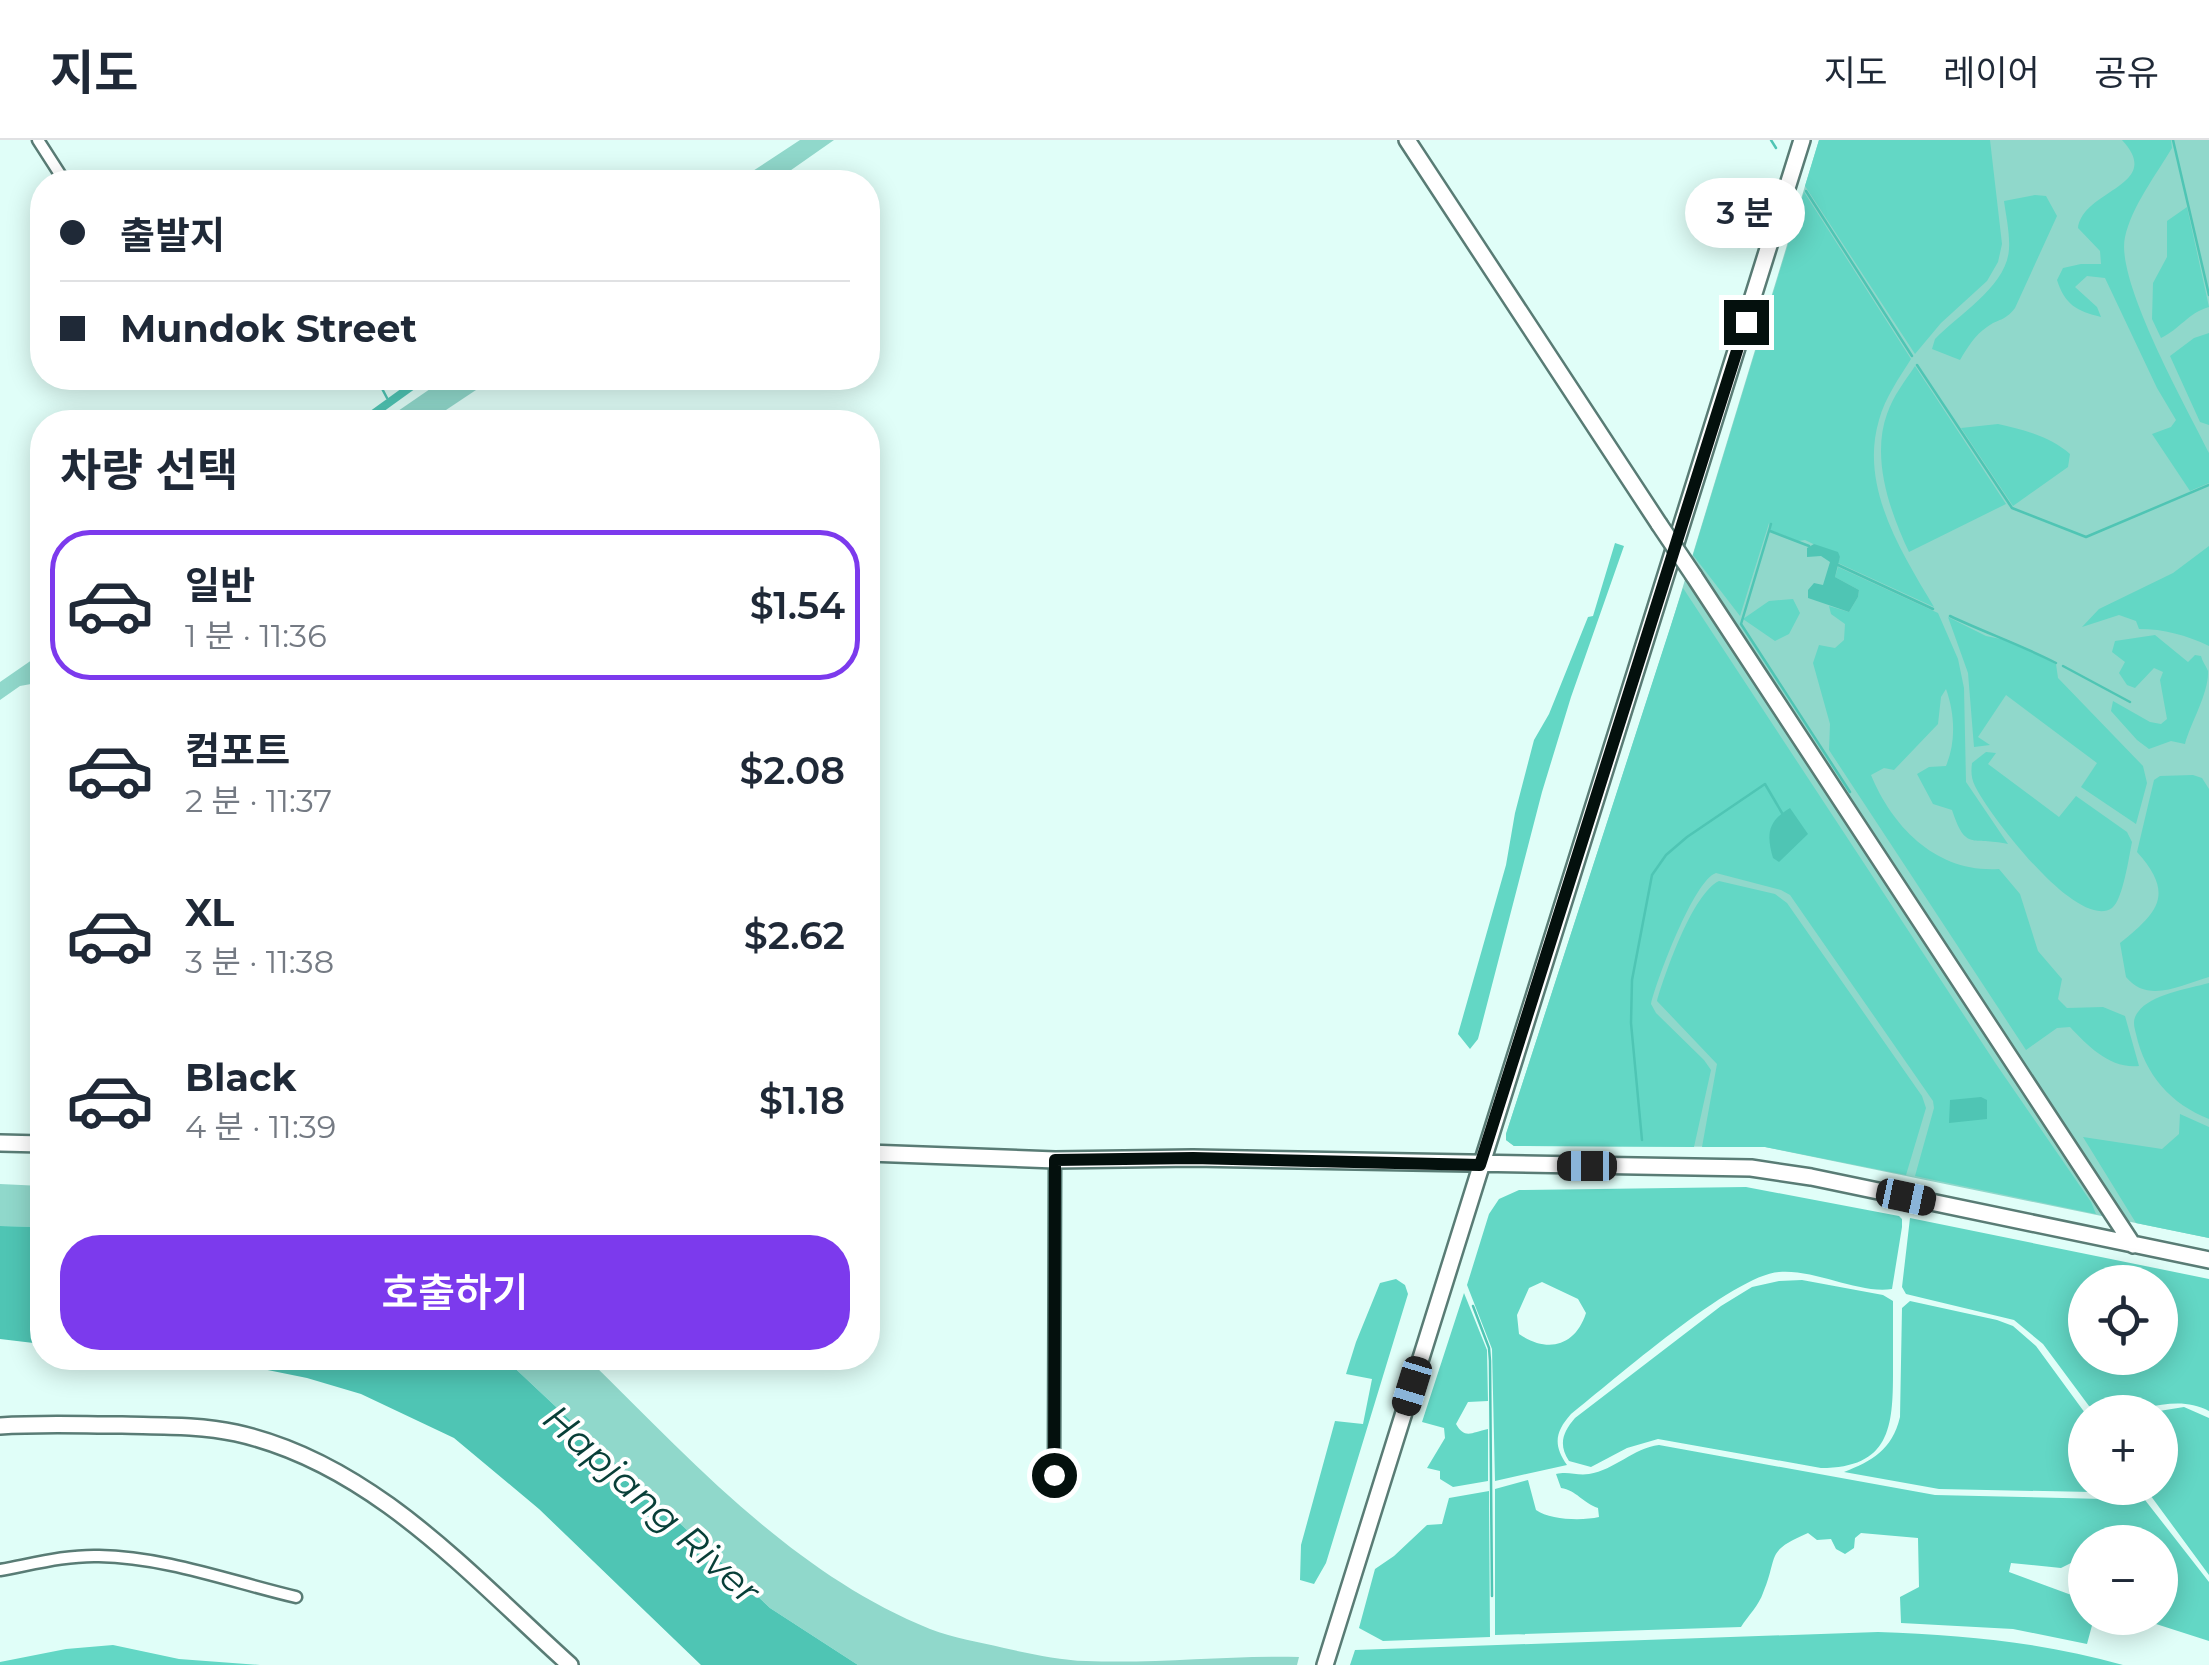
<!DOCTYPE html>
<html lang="ko">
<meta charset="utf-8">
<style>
body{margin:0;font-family:Montserrat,"Noto Sans KR",sans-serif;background:#f6f6f7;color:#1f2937;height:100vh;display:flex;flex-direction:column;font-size:38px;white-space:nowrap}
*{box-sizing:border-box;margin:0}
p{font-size:32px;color:#747a83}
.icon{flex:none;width:55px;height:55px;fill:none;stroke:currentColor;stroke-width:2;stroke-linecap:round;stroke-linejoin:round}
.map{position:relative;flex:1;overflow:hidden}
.panel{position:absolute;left:30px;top:270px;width:850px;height:960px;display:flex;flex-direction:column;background:#fff;border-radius:40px;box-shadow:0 5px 25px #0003}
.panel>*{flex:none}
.banner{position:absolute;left:30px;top:30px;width:850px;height:220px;border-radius:40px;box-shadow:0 5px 25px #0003;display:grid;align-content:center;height:220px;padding:0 30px;background:#fff}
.tools{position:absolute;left:2068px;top:1125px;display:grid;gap:20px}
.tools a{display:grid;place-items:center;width:110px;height:110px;border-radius:50%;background:#fff;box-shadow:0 5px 25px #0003;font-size:50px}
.end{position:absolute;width:45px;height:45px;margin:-22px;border:12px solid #04100d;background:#fff;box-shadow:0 0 0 5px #fff}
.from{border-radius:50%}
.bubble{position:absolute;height:70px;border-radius:35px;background:#fff;box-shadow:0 5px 25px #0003;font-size:32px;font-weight:600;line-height:70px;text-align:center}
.car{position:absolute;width:30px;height:60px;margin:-30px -15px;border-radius:12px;box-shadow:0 0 8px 2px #0007;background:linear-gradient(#222 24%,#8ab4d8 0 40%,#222 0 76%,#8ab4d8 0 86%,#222 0)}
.banner b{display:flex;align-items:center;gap:35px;height:95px;font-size:38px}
.banner b+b{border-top:2px solid #e0e1e3}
.banner i{width:25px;height:25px;background:#1f2937}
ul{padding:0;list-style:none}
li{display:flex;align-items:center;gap:30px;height:150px;margin:0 20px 15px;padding:0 10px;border:5px solid transparent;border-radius:40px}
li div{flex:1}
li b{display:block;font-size:38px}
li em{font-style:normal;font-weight:600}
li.selected{border-color:#7c3aed}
li>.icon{width:90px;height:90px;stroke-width:1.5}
h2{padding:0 30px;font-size:45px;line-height:120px}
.primary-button{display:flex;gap:20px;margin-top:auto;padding:20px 30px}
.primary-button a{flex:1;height:115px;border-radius:40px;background:#7c3aed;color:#fff;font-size:40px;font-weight:600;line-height:115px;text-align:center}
header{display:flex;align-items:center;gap:60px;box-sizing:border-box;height:140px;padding:0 50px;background:#fff;border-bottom:2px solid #e0e1e3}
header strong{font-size:48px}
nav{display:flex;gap:55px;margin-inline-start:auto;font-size:35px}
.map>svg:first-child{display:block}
.green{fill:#90d8cb}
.forest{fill:#63d7c5;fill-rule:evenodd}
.water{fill:#4fc5b4}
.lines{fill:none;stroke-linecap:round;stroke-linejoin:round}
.stream{stroke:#4fc5b4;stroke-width:2.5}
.street-casing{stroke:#597c75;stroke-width:15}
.secondary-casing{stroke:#597c75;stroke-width:20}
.street{stroke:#fff;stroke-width:10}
.secondary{stroke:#fff;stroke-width:15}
.secondary-bridge-casing{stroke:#597c75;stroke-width:20;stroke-linecap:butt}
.secondary-bridge{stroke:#fff;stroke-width:15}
.route{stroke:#04100d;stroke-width:12}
.labels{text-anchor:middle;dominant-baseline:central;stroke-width:8;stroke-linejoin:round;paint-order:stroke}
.water-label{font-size:38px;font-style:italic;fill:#083f38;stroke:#fff}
</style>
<header>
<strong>지도</strong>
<nav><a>지도</a><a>레이어</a><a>공유</a></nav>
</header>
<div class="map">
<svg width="2209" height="1525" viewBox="0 0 2209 1525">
<rect width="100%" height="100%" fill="#e0fef8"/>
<path class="green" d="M800 0H834L774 42H736Z
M1819 0H2209V1098L1765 1007 1514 1006 1506 1000V994L1670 489Z
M446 238H494L428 282H382Z
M42 513V542L20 546 0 560V542Z
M0 1044 42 1046V1087L0 1086Z
M504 1218H587C691 1320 792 1433 930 1489 954 1498 979 1502 1004 1508 1031 1514 1059 1520 1086 1521 1157 1524 1228 1515 1299 1517L1297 1525H858L770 1468Z"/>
<path class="forest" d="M1819 0H1990L2002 104 1998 122 1987 141 1941 183 1915 214 1805 46Z
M2122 0H2171L2172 8C2156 35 2132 66 2125 97 2115 141 2187 268 2209 313V343L2190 351 2152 294 2171 287 2176 280 2157 248 2105 138 2087 136 2075 147 2097 167 2101 177C2077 171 2065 165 2057 140L2063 128 2081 124H2101L2100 111 2078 88C2083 49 2165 46 2122 0Z
M1804 52 1911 219C1899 238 1885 258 1879 280 1859 347 1902 413 1934 467L1838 423 1840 417 1805 400 1798 401 1770 390 1769 383 1740 476 1693 415Z
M2035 55 2046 56 2057 76 2015 168C2004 182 1999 178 1987 187 1975 195 1967 208 1960 220L1932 209 1935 199C1959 174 2007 146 2009 109 2010 93 2006 76 2004 61Z
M2187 67 2209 167C2188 173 2180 189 2161 198L2152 179 2153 143 2167 117V81Z
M2209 193V285L2200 282 2170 216 2194 198Z
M1915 226 2006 364 1909 412C1890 372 1871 318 1887 274 1893 256 1905 241 1915 226Z
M1998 284C2022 289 2051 297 2070 314L2068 327 2013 366 1961 288Z
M1615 403 1624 406 1571 557 1542 652 1478 899 1470 909 1458 894 1506 725 1515 673 1534 600 1549 574 1588 477 1593 476Z
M2209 406V506C2186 495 2164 489 2139 489L2136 481 2119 475 2082 487 2099 469 2173 433Z
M1838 427 1938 473 1958 519 1964 548 1966 642 2008 704C1971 696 1966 712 1952 670L1933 664 1917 634 1929 627 1946 626C1956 602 1955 574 1946 549L1941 557 1938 584 1894 630 1884 628 1871 635C1893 688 1937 733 1999 729L2020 754 2038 811 2062 839 2058 859 2067 868 2103 867 2125 876 2139 926C2110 929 2088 906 2070 887L2057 888 2026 910 1829 610 1830 584 1813 523 1819 505 1835 508 1844 500 1845 484 1831 474 1829 466 1849 472 1858 457 1859 450 1835 437Z
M1683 448 1996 924 2091 1062 2096 1074 1915 1036 1934 968 1933 961 1790 755 1781 750 1716 733C1694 740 1657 839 1651 864L1656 873 1704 920 1711 930 1694 1007 1514 1006 1506 1000V994Z
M1793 459 1800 473 1789 494 1775 501 1743 479 1769 461Z
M1948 477 1986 496 2010 501 2056 524 2058 538 2143 626 2147 643 2136 684 2081 647 2097 623 2006 555 1978 597 1990 605 1974 607 1968 533Z
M2155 495 2188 522 2195 515 2201 516C2202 521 2206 526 2208 531 2209 553 2191 582 2185 604L2171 601 2149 609 2137 600 2111 571 2113 561 2150 582 2161 584 2167 579 2160 540 2163 532 2154 528 2135 548 2127 545 2119 533 2125 522 2112 512 2115 501Z
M1986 612 1996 613 1988 624 2059 677 2076 656 2127 692 2132 702C2129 716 2123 760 2112 768 2077 792 1988 673 1975 646 1971 638 1971 631 1972 623Z
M2193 635 2202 638 2209 649V837C2181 845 2148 864 2126 837L2120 803C2157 773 2176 755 2137 712L2154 640 2160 636Z
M1719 741 1775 754 1787 763 1922 956 1926 968 1906 1035 1765 1007H1702L1717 924 1657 861C1665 833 1693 753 1719 741Z
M2209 843V979C2171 964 2145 935 2136 894 2134 886 2132 880 2138 872 2151 854 2188 849 2209 843Z
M2180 974 2209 987V1098L2136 1083 2083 997 2162 1009 2179 994Z
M1746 1047 1899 1076 1902 1079V1087L1892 1149C1858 1154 1816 1129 1779 1132 1733 1135 1613 1241 1571 1274 1555 1292 1553 1305 1567 1325L1495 1341 1492 1209 1467 1145 1489 1074 1499 1059 1519 1050ZM1542 1142 1578 1159 1586 1173C1575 1207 1547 1213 1519 1194L1517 1175 1529 1148Z
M1910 1078 2209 1139V1271C2167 1249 2127 1285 2089 1266L2043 1204 2014 1180 1906 1154 1902 1147ZM2085 1142H2160V1218H2085Z
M1396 1139 1405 1145 1408 1154 1326 1423 1314 1444 1300 1440 1301 1405 1335 1281 1363 1284 1372 1239 1346 1234 1356 1202 1380 1143Z
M1802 1140 1883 1155 1893 1161C1893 1185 1893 1208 1893 1232 1893 1287 1890 1328 1821 1328L1658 1299 1627 1308 1591 1327 1569 1321C1558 1304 1563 1292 1575 1278L1721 1166 1752 1147 1779 1141Z
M1464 1153 1487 1210 1488 1261 1468 1262 1456 1284C1465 1300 1472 1292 1488 1289V1341L1453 1347 1440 1339V1331L1427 1328 1445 1298 1444 1288 1422 1282Z
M1910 1161 1997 1180 2013 1186 2036 1206 2085 1273V1348H2139V1353L1939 1349 1844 1332C1872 1321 1892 1310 1900 1277L1902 1168Z
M2184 1267 2209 1278V1435L2145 1348H2160V1272H2153Z
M1659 1305 1935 1355 2145 1360 2209 1442V1501L2156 1484 2172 1432 2160 1428V1402H2085V1416L2061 1428 2011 1423 2009 1432 2085 1460V1478H2094L2087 1504 2013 1489 1901 1483 1900 1457 1919 1447 1918 1398 1861 1393 1855 1398 1854 1408 1845 1414 1836 1409 1831 1399 1817 1400 1808 1393C1764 1412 1779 1415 1763 1453 1759 1465 1748 1476 1741 1487L1495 1495V1349L1528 1340 1536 1370C1550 1380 1582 1381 1599 1377L1598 1368C1583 1363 1576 1350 1561 1348L1556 1334C1569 1331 1577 1336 1589 1334 1615 1330 1633 1308 1659 1305Z
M1489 1351 1490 1497 1383 1501 1359 1488 1375 1429 1394 1416 1427 1385 1442 1384 1449 1358Z
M1878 1492C1963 1495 2042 1502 2123 1525H1350L1355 1510Z
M113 1505 179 1519 260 1525H0V1522L66 1509Z"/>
<path class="water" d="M416 238H430L369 282H355Z
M1814 404 1838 412 1840 417 1835 437 1859 450 1858 457 1849 472 1808 458V450L1814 443 1823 445 1830 422 1821 416 1807 417V408Z
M1790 668 1808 694 1779 722 1773 718C1766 694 1768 681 1790 668Z
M1981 957 1987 960V979L1949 983 1950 960Z
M0 1086 42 1087V1204L0 1199Z
M150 1218H504L770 1468 858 1525H701L539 1369 454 1298 361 1254 307 1238 248 1226 220 1227Z"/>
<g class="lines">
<path class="stream" d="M1771 0 1776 8
M2173 0 2209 155
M1806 51 1912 216
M1917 225 2012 368 2086 397 2209 345
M378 241 387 258
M1771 384 1741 484 1850 652
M1770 391 1809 406
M1838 425 1933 469
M1950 476C1986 493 2021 505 2056 523
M2063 526 2130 562
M1642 1000 1631 883 1632 840 1652 735 1666 715 1687 697 1765 644 1782 673
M1473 1166 1489 1208 1490 1221 1492 1456"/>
<defs>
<path id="street" d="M38 0 65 42
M1054 1335 1055 1020
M0 1430C33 1424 66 1415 99 1416 165 1417 232 1442 296 1457"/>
<path id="secondary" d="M1407 0 1659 384
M1694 436 2133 1105
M0 1003 42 1004
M868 1013 1055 1020 1193 1018 1751 1028 1811 1037 2209 1120
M0 1286C41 1283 81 1285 122 1285 159 1286 200 1285 236 1293 372 1323 470 1435 570 1525
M1325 1525 1802 0"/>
</defs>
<use href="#street" class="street-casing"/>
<use href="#secondary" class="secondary-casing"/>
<use href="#street" class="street"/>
<use href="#secondary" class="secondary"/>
<defs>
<path id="secondary-bridge" d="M1659 384 1694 436"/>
</defs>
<use href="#secondary-bridge" class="secondary-bridge-casing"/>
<use href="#secondary-bridge" class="secondary-bridge"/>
</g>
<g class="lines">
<path class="route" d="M1054 1335 1055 1020 1193 1018 1480 1025 1746 182"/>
</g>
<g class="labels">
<g class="water-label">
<text transform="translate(652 1364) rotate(42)">Hapjang River</text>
</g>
</g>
</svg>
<div class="tools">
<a><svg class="icon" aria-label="locate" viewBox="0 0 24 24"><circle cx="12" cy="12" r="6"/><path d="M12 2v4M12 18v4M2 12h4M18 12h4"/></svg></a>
<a>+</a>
<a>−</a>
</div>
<i class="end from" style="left:1054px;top:1335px"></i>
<i class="end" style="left:1746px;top:182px"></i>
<div class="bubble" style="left:1685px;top:38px;width:120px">3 분</div>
<i class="car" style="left:1587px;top:1026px;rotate:270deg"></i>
<i class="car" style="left:1906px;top:1057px;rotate:102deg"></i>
<i class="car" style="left:1412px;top:1246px;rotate:197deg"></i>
<div class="banner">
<b><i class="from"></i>출발지</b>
<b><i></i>Mundok Street</b>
</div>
<section class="panel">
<h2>차량 선택</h2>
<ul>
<li class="selected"><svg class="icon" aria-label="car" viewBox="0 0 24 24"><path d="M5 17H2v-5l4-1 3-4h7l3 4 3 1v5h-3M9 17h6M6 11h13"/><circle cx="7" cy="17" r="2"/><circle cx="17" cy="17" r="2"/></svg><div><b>일반</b><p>1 분 · 11:36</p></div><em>$1.54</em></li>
<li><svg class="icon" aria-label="car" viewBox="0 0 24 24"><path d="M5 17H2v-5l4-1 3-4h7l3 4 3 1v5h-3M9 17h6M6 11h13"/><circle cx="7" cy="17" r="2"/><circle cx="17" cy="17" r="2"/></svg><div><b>컴포트</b><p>2 분 · 11:37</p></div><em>$2.08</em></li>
<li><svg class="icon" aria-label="car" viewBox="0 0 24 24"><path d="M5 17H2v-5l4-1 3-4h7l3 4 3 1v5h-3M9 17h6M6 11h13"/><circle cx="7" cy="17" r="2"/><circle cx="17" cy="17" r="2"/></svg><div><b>XL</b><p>3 분 · 11:38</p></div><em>$2.62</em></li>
<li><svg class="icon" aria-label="car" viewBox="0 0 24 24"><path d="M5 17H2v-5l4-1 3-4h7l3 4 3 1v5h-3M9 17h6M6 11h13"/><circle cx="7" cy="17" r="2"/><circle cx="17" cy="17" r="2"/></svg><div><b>Black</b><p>4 분 · 11:39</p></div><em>$1.18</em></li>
</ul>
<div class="primary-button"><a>호출하기</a></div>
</section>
</div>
